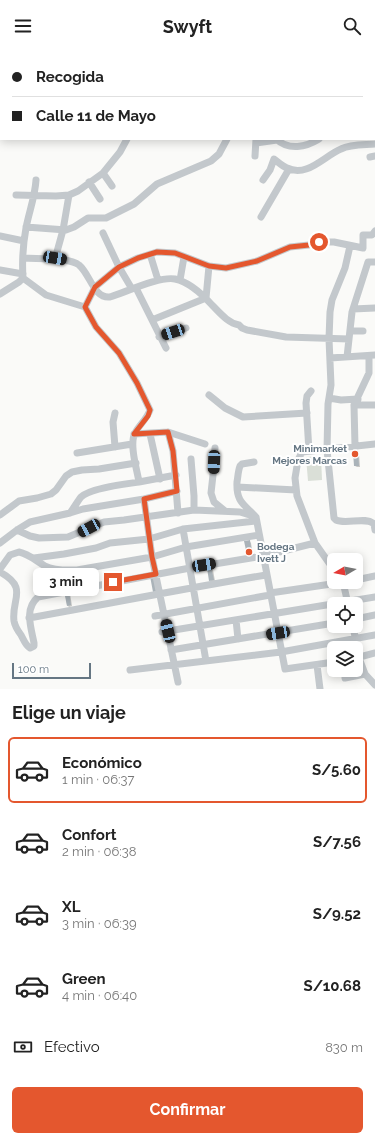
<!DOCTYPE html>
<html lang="es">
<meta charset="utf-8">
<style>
body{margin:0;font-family:Raleway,sans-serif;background:#f6f6f6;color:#222;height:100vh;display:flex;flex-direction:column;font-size:15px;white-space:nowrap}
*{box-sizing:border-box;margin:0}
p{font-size:13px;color:#767676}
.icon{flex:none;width:22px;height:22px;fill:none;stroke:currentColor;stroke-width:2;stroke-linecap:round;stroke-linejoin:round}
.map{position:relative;height:637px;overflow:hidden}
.sheet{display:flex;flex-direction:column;background:#fff;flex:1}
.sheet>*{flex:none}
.hud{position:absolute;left:0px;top:0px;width:375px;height:88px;box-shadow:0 2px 10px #0003;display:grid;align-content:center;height:88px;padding:0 12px;background:#fff}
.needle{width:26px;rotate:260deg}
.fabs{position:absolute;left:327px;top:501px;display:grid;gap:8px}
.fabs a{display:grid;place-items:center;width:36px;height:36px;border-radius:6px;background:#fff;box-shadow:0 2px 10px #0003;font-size:20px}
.scale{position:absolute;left:12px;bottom:10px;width:79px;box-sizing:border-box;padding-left:4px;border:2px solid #657683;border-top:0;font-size:11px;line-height:14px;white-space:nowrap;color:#657683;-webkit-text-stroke:3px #fff;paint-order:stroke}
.end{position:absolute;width:18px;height:18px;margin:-9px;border:5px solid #e4572e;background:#fff;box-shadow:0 0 0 2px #fff}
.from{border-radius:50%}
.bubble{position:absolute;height:28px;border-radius:6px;background:#fff;box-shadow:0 2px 10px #0003;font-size:13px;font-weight:700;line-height:28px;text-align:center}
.car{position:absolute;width:12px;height:24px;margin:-12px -6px;border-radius:5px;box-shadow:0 0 3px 1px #0007;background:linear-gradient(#222 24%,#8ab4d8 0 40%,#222 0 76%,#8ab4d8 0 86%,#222 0)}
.hud b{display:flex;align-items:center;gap:14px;height:38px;font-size:15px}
.hud b+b{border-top:1px solid #e0e0e0}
.hud i{width:10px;height:10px;background:#222}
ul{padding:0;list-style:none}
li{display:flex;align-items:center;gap:12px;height:66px;margin:0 8px 6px;padding:0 4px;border:2px solid transparent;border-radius:6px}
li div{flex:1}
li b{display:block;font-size:15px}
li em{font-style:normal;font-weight:700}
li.selected{border-color:#e4572e}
li>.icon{width:36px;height:36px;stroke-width:1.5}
h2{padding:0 12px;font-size:18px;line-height:48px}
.pay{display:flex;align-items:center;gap:10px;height:44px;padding:0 12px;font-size:15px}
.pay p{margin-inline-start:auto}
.button{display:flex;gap:8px;margin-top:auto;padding:8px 12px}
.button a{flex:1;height:46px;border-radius:6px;background:#e4572e;color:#fff;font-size:16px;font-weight:700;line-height:46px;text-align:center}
header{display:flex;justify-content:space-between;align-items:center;height:52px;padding:0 12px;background:#fff;font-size:18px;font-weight:700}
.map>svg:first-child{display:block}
.green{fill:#dadfd7}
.shadow{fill:#0003}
.building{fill:#aab3b9}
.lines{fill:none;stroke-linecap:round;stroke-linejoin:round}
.minor{stroke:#c3c8cc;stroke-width:7}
.route{stroke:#e4572e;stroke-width:5}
.poi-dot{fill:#e4572e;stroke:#fff;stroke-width:1.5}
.labels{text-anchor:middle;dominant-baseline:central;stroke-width:4;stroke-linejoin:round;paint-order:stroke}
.poi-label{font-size:10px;font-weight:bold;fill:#657683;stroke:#fff;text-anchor:end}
</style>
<header><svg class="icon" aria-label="menu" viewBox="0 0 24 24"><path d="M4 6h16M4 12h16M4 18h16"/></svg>Swyft<svg class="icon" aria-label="search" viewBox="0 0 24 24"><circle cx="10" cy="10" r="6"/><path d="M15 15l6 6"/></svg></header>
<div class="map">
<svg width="375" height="637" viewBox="0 0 375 637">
<rect width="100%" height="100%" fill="#fafaf8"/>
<path class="green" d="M321 404 322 428 308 429 306 405Z"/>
<path class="shadow" d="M357 401 359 402 360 415H357L355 414Z
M249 489 251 491 253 503 249 504 248 502Z
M211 516 213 518 215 529 212 530 210 528Z
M65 540 70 541 72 554 69 555 67 553Z"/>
<path class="building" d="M353 400H358L359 414H354Z
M250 488 252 502 247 503 244 489Z
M211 515 214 528 209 529 207 516Z
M156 523 159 539 153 540 150 524Z
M64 539H69L71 553 67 554Z"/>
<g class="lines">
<path class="minor" d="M68 0V1
M374 19H375
M374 72H375
M276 87C289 99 306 95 319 87
M256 91 277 88
M255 104 256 87
M370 105 375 104
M103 121 112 134
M263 128 270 118 274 107C278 110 282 114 287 116 307 126 324 104 341 97 351 92 364 93 375 92
M89 130 100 147
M16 143 56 144 69 143 78 139 103 121 120 100 127 87
M261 165 289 117
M26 175 66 178 74 175 88 166H106L134 152 157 132 211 109 219 102 227 87
M103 181 119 215 132 237
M0 184 24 189
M350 194 345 216 332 248 330 260 329 287 331 333 328 352 327 398 334 466 336 468C346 473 366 464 374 472L375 478
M150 202 158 228
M24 206C37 207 70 205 79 213 90 222 94 247 110 245 126 240 160 224 175 227 189 230 203 243 212 253 220 261 228 271 239 273L242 276 247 278 286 285 349 287
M55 207 63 178 69 143
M0 218 23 222
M23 226C22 210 23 192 26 176 29 160 35 145 36 128
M180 228 184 205
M136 236 166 296
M0 242 19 230 23 226 46 243 85 255 96 275 119 301 137 331 150 358C147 367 139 373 135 381 129 392 137 418 139 430 126 432 90 436 81 445 77 450 74 456 70 461L30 470 17 478 0 491
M206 246 209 214
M85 255 95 235 119 215 138 206 157 200 175 201 209 214 226 216 257 209 290 195 309 193 319 190H334L363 196V183H372L375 179
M353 257 375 256
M152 268 206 246
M350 279H363
M159 285 186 276
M347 305 352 260 368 210H375
M330 306 375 303
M209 343 225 356 243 365 307 361
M329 346 341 348 358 347
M354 353 369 321V304
M115 361 113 370 115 395
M168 380 173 399 178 461
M134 382 168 380 205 392
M150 382 160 427
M355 394 354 353H375
M215 396 213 423 211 441 214 450 225 459
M309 399 306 351 307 344 311 339
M77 401 132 392
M191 407 194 444V458
M254 410 242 412 240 414C238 419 238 425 237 430 236 450 244 452 256 465L285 617 334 610
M139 430 176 423
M237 435 296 438
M144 447 152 505 178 630
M70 461 83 457 144 447 177 439
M0 463 19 449 37 446 51 442 56 438 66 424 72 420 82 418 99 417 136 411
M183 477 206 609
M17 478 30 484 39 486 68 485 104 470 124 468 194 458 240 460 256 465
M34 506 64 502 96 496 110 491 149 487 183 477 256 469
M0 517 10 503 19 500C29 502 36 509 45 514 54 519 67 518 77 518L152 505 186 495 259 483
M334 518 315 491 297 444 295 426 298 408 302 400 375 392
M0 520C29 536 11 547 14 569 15 575 18 579 21 583 24 588 25 593 30 596L34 594V591C31 575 24 557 38 545L190 516 263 504 315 491
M356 528 375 524
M343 530 348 552
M270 541 345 530
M155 564 270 543
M29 566C108 552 187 536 266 523
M356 567 375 563
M236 568 238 587
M353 574 359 606 365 622 375 633
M162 580 375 545
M171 598 334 571
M356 606 375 601
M317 613 320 637
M130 618 281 600 375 583
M345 626 365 622"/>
</g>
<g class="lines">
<path class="route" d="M113 530 156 522 152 505 144 447 177 439 173 399 168 380 134 382 148 364 150 358 137 331 119 301 96 275 85 255 95 235 119 215 138 206 157 200 175 201 209 214 226 216 257 209 290 195 309 193 319 190"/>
</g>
<g class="poi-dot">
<circle cx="355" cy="402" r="4"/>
<circle cx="249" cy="500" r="4"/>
</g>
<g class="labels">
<g class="poi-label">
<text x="347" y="396">Minimarket<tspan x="347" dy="12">Mejores Marcas</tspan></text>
<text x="257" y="494" text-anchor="start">Bodega<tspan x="257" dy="12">Ivett J</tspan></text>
</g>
</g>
</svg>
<div class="fabs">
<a><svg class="needle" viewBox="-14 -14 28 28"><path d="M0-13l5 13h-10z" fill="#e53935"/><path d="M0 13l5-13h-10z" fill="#767676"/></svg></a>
<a><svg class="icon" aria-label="locate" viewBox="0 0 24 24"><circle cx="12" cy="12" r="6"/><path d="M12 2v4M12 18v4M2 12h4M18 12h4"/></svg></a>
<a><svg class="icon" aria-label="layers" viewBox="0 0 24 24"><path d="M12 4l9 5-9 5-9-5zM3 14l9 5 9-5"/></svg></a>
</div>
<div class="scale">100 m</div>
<i class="end from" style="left:319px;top:190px"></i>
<i class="end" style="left:113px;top:530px"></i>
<div class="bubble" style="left:33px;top:516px;width:66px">3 min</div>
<i class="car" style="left:55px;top:206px;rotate:100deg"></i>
<i class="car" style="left:173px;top:280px;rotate:252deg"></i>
<i class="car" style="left:214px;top:410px;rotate:182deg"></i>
<i class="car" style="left:89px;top:476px;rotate:242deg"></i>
<i class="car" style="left:204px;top:513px;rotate:81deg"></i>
<i class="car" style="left:168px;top:579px;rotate:347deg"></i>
<i class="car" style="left:278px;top:581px;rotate:261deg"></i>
<div class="hud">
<b><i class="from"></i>Recogida</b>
<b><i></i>Calle 11 de Mayo</b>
</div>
</div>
<section class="sheet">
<h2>Elige un viaje</h2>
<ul>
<li class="selected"><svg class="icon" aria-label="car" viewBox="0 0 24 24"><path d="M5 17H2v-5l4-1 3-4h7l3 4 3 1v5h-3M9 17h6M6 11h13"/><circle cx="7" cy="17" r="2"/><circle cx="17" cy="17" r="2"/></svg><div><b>Económico</b><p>1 min · 06:37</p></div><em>S/5.60</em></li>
<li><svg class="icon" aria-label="car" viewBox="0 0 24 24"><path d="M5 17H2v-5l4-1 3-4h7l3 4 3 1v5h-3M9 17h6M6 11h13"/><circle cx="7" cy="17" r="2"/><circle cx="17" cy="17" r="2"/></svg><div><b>Confort</b><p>2 min · 06:38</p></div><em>S/7.56</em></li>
<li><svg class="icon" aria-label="car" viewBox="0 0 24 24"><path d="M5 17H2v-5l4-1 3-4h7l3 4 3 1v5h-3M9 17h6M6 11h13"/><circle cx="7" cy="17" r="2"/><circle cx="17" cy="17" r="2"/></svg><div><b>XL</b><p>3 min · 06:39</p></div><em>S/9.52</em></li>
<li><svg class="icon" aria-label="car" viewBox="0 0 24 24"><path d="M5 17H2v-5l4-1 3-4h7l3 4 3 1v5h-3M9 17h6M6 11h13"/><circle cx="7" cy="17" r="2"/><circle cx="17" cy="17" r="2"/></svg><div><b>Green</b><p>4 min · 06:40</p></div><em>S/10.68</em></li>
</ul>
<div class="pay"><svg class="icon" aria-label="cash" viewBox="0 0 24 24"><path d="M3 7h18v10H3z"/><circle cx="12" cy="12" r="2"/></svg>Efectivo<p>830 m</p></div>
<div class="button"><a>Confirmar</a></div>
</section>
